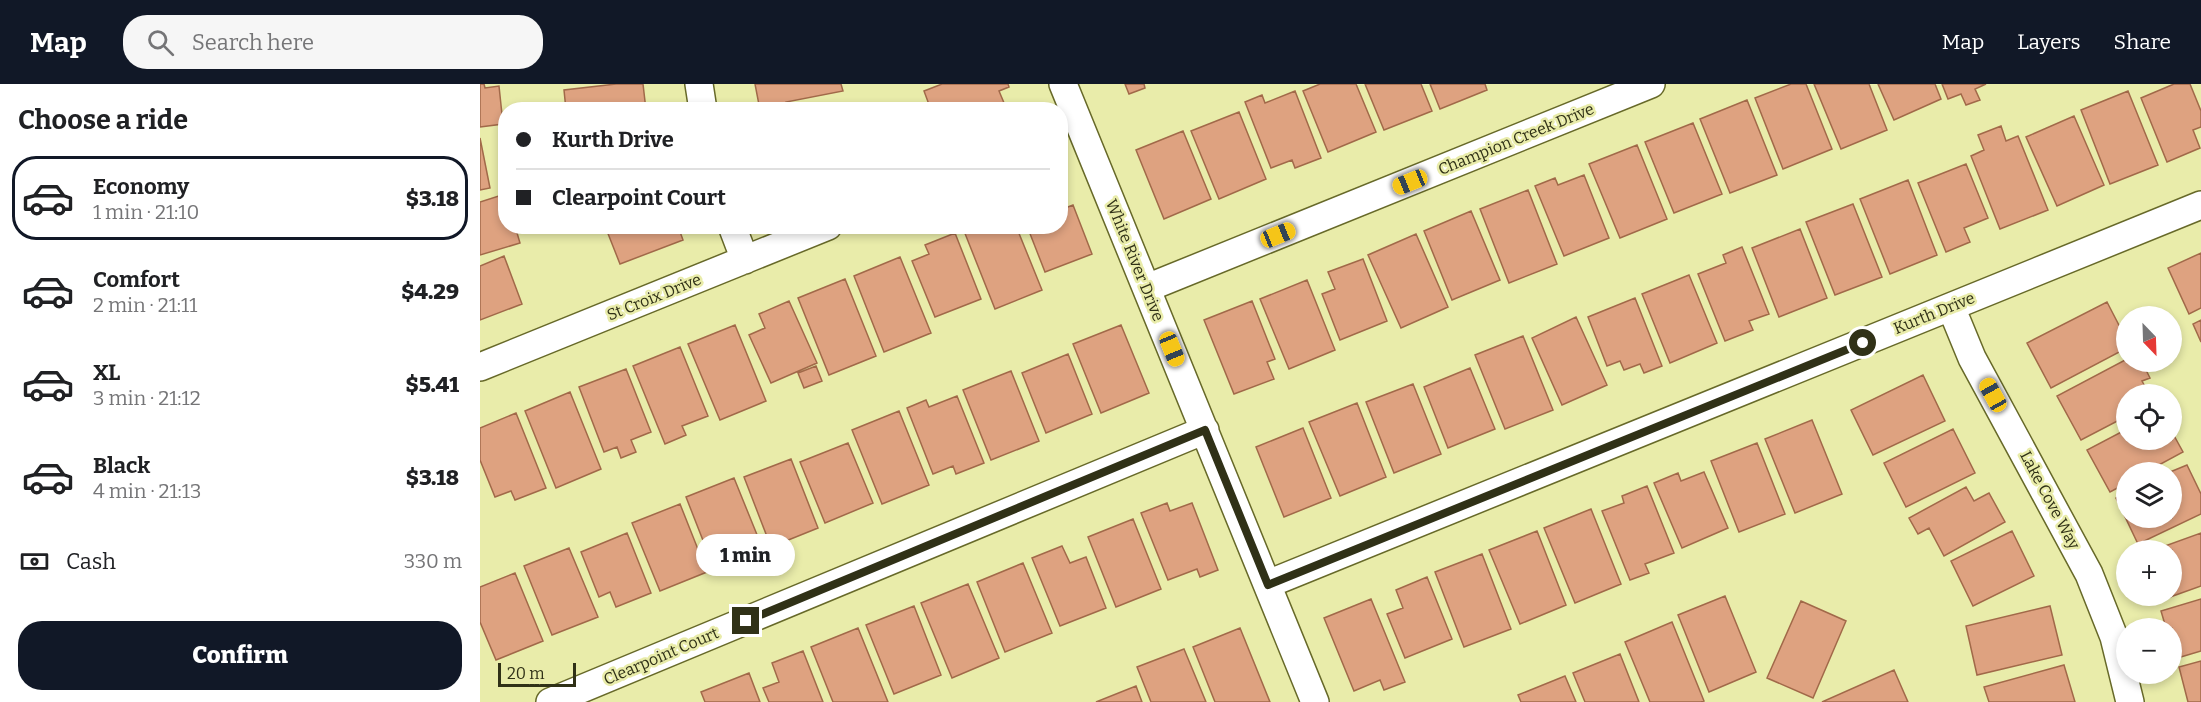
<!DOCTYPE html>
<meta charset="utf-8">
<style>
body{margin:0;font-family:Bitter,serif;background:#f6f6f6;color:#202124;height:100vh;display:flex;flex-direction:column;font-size:22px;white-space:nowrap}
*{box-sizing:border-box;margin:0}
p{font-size:20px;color:#757577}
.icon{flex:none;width:33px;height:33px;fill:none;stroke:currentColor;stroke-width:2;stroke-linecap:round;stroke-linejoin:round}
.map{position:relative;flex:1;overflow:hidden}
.drawer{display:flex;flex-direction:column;background:#fff;width:480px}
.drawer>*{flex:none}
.hud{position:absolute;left:18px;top:18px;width:570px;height:132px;border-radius:24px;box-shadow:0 3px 9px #0003;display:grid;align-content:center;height:132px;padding:0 18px;background:#fff}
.needle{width:39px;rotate:157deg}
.tools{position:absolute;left:1636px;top:222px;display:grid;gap:12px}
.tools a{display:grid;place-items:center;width:66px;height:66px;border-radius:50%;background:#fff;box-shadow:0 3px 9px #0003;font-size:30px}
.scale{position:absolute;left:18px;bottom:15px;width:78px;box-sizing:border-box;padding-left:6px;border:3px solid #303117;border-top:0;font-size:16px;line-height:21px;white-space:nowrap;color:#303117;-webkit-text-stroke:4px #e9ecaa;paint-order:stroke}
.end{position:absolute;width:27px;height:27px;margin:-14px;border:8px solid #303117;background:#fff;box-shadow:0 0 0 3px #fff}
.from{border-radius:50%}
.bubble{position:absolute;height:42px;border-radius:21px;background:#fff;box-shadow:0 3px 9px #0003;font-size:20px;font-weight:800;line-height:42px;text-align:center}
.car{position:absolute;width:18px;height:36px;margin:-18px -9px;border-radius:8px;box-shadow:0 0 4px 2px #0007;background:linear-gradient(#f5c518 24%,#345 0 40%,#f5c518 0 76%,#345 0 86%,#f5c518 0)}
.hud b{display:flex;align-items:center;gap:21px;height:57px;font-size:22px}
.hud b+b{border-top:2px solid #e0e0e0}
.hud i{width:15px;height:15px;background:#202124}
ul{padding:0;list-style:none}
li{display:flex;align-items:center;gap:18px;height:84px;margin:0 12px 9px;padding:0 6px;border:3px solid transparent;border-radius:24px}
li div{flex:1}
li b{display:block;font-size:22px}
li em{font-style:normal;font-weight:800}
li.on{border-color:#111827}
li>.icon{width:54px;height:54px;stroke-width:1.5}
h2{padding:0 18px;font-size:27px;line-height:72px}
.pay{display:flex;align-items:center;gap:15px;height:66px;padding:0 18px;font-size:22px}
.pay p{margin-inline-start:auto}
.cta{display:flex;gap:12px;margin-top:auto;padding:12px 18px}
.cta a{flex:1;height:69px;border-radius:24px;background:#111827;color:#fff;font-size:24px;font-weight:800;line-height:69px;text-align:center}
header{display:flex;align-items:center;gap:36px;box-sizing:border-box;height:84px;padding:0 30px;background:#111827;color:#fff}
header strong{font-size:28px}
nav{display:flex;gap:33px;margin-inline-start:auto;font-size:21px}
.search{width:420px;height:54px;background:#f6f6f6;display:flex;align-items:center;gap:15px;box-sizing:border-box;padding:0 21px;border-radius:24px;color:#757577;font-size:22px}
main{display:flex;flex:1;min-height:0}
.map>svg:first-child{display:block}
.building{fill:#dea280;stroke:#a16949;stroke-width:1.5}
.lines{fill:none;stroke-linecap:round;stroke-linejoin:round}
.street-casing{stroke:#676929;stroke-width:30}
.street{stroke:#fff;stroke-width:27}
.route{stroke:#303117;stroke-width:8}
.labels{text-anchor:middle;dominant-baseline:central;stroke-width:5;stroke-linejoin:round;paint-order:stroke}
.street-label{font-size:16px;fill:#303117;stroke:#e9ecaa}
</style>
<header>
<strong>Map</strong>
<div class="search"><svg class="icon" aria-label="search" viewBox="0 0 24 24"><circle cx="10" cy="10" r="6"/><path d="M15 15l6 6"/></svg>Search here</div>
<nav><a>Map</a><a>Layers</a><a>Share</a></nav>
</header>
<main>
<section class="drawer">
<h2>Choose a ride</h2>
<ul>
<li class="on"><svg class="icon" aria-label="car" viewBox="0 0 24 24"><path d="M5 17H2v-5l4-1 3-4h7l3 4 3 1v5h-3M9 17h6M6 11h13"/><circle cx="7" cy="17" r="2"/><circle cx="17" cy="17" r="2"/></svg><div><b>Economy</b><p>1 min · 21:10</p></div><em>$3.18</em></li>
<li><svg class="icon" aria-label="car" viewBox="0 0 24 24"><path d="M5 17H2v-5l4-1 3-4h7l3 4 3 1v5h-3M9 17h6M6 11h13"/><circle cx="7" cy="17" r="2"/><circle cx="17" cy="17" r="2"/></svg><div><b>Comfort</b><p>2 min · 21:11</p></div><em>$4.29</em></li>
<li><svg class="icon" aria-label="car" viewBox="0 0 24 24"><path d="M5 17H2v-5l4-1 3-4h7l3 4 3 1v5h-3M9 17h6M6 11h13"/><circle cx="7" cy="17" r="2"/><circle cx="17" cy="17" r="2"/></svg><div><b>XL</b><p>3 min · 21:12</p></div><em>$5.41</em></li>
<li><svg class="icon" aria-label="car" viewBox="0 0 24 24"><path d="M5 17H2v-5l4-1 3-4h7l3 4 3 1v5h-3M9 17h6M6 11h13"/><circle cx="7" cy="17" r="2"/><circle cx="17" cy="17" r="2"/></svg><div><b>Black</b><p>4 min · 21:13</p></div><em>$3.18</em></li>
</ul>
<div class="pay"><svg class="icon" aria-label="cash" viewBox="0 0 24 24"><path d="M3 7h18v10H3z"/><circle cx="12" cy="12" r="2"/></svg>Cash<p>330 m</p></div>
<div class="cta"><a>Confirm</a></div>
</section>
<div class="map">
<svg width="1721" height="618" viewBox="0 0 1721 618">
<rect width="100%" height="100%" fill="#e9ecaa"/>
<path class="building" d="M0 0H4L5 4 19 2 23 40 0 43Z
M136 0H163L166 26H86L84 6Z
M275 0H361L363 7 306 18 308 26H280Z
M462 0H528L529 3 519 7 527 26H451L444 7Z
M645 0H664L665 4 649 10Z
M840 0H876L896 48 848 68 823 7Z
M885 0H941L952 27 904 46Z
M950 0H1005L1007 6 960 25Z
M1311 0H1326L1352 65 1303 85 1275 14Z
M1334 0H1389L1407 46 1361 65Z
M1398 0H1455L1461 15 1414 36Z
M1462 0H1506L1495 5 1500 16 1486 21 1481 10 1468 15Z
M1694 0H1710L1721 27V43L1713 46 1720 64 1687 78 1661 14Z
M815 7 841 74 815 84 812 76 791 84 765 18 782 11 785 19Z
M1648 7 1678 81 1630 100 1601 26Z
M1267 16 1297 91 1250 109 1220 35Z
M759 28 786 95 739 115 711 47Z
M1594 32 1624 101 1577 122 1546 53Z
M1213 39 1242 110 1194 129 1165 58Z
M1521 42 1526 57 1538 52 1568 126 1520 145 1491 72 1504 66 1498 51Z
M703 47 731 115 684 135 656 66Z
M0 54 10 104 0 106Z
M1157 61 1187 135 1140 154 1109 80Z
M1486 80 1508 134 1484 144 1490 158 1466 168 1438 99Z
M1104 91 1129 154 1084 172 1055 102 1075 94 1078 101Z
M1428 96 1457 171 1410 190 1380 115Z
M1048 106 1077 180 1029 199 1000 125Z
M25 110 26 142H35L40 159 0 171V118Z
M1373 120 1402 193 1355 211 1326 138Z
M593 121 612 170 565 188 547 142H580V126Z
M991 127 1020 196 972 216 944 147Z
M125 142H198L203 156 140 180Z
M495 142H536L562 206 515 225 484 147Z
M1320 145 1347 214 1299 233 1272 164Z
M475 149 501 215 455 233 432 177 449 170 445 161Z
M936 150 968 223 921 244 888 171Z
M1262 163 1289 230 1269 237 1273 246 1245 257 1218 190 1246 179 1243 171Z
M1721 169V224L1709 230 1688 184Z
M24 172 42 220 0 236V182Z
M420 173 451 249 404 268 374 192Z
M883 175 907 237 860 256 842 210 855 205 848 188Z
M1209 191 1237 259 1190 279 1162 210Z
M365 195 396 272 349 291 318 214Z
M827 196 855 266 809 285 780 215Z
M1155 214 1182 282 1164 289 1160 280 1144 286 1140 277 1127 282 1108 233Z
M309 217 337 279 291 299 269 251 285 244 279 230Z
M772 217 795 275 787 278 794 295 754 310 724 236Z
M1627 218 1643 249 1638 252 1645 265 1571 304 1547 259Z
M1096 233 1127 301 1082 321 1052 254Z
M1721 236V258L1713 240Z
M255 241 286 317 240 336 208 260Z
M641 241 669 309 621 329 593 260Z
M1043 252 1073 326 1025 345 995 271Z
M200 263 228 332 202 342 206 351 185 360 153 282Z
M588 270 612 330 566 349 542 289Z
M1647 275V278H1662L1670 294 1662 297 1669 310H1647V332L1601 356 1577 312Z
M336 282 342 297 324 304 318 289Z
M990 284 1015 345 968 364 944 303Z
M146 285 171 348 151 356 156 368 141 374 137 363 124 368 99 303Z
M531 287 559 357 511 376 483 306Z
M1443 291 1465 337 1393 371 1371 326Z
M933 300 961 370 914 389 886 318Z
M90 308 121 385 76 404 45 327Z
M477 312 504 379 476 390 473 382 453 390 427 324 446 316 449 323Z
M877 319 906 393 860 412 829 338Z
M419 327 449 401 402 420 372 346Z
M36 329 66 404 35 416 31 407 15 413 0 376V344Z
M1332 336 1362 410 1315 429 1285 355Z
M823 344 851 414 804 433 776 363Z
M1473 345 1495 389 1426 423 1404 379Z
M1647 345V356H1692V348L1703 368 1666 388H1647V399L1630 408 1607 366Z
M368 359 393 419 345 439 320 378Z
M1277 359 1305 430 1259 448 1231 377Z
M311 375 338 444 291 463 264 393Z
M1707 381 1721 410V430L1658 460 1636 414 1647 409V434H1692V388H1690Z
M1224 388 1248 444 1202 464 1174 399 1198 389 1201 397Z
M254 394 284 468 235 487 206 413Z
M1167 402 1194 469 1165 480 1169 489 1150 496 1122 427 1144 419 1142 412Z
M1486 403 1494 417 1509 409 1525 438 1464 472 1449 444 1438 450 1429 434Z
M687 419 690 427 712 419 738 486 720 493 717 485 688 496 661 429Z
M200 420 227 488 180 507 152 439Z
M1111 425 1141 500 1095 519 1064 444Z
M653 435 681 505 636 523 608 453Z
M1057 447 1086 521 1040 540 1009 466Z
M1532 447 1554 492 1493 522 1471 477Z
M147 449 171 509 136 523 130 508 119 513 101 468Z
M1721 449V502L1679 517 1677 512H1692V466H1674Z
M582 462 590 479 606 473 626 524 580 542 552 474Z
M89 464 118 533 72 551 44 482Z
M1002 470 1031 545 984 563 955 488Z
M543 479 572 549 525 568 497 498Z
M35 489 63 557 16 576 0 538V503Z
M947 493 972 555 925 574 907 530 923 524 916 506Z
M488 500 519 574 472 594 441 519Z
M1245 512 1276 588 1229 608 1198 531Z
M891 515 925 598 904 606 900 596 874 607 844 534Z
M1721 515V567L1694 575 1692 567V544H1686L1681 527Z
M1321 517 1366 537 1333 614 1287 594Z
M434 522 461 591 414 610 386 541Z
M1570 522 1582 571 1497 591 1486 542Z
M1192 538 1224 617 1221 618H1170L1145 558Z
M378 544 408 618H353L331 563Z
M760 544 790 618H735L713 563Z
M704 565 726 618H671L657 583Z
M323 567 343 618H289L283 604 299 598 292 579Z
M1140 570 1159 618H1105L1093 589Z
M1721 577V618H1708L1699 583Z
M1584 581 1595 618H1509L1504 603Z
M1414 586 1428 618H1342Z
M269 589 280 618H225L221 608Z
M1085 592 1096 618H1041L1038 611Z
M656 602 662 618H616Z"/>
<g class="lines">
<defs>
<path id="street" d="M219 0 223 26
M583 0 835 618
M252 142 265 176
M667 204 1171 0
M1471 223 1492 274 1609 490 1634 553 1650 618
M0 283 348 142
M788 500 1721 121
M70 618 725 346"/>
</defs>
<use href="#street" class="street-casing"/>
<use href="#street" class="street"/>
</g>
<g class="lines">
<path class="route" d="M266 537 725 346 788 501 1383 259"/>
</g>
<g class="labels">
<g class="street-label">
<text transform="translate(1036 55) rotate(-22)">Champion Creek Drive</text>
<text transform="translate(655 176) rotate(68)">White River Drive</text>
<text transform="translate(174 213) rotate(-22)">St Croix Drive</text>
<text transform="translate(1454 229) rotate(-22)">Kurth Drive</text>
<text transform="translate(1570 416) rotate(62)">Lake Cove Way</text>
<text transform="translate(181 572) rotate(-23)">Clearpoint Court</text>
</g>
</g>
</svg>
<div class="tools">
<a><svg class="needle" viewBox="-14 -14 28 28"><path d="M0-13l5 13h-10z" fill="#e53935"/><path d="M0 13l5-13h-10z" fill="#757577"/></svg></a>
<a><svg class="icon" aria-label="locate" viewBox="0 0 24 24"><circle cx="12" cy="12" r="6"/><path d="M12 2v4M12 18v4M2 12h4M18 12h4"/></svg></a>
<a><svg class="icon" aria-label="layers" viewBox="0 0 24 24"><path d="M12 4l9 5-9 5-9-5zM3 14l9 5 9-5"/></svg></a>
<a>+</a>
<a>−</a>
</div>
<div class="scale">20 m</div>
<i class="end from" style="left:1383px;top:259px"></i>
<i class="end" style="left:266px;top:537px"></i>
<div class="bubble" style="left:216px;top:450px;width:99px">1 min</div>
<i class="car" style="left:930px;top:98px;rotate:248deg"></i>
<i class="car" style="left:798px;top:151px;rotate:68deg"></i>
<i class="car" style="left:692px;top:265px;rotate:158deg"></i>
<i class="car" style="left:1513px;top:311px;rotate:331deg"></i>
<div class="hud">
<b><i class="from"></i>Kurth Drive</b>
<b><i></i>Clearpoint Court</b>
</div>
</div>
</main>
